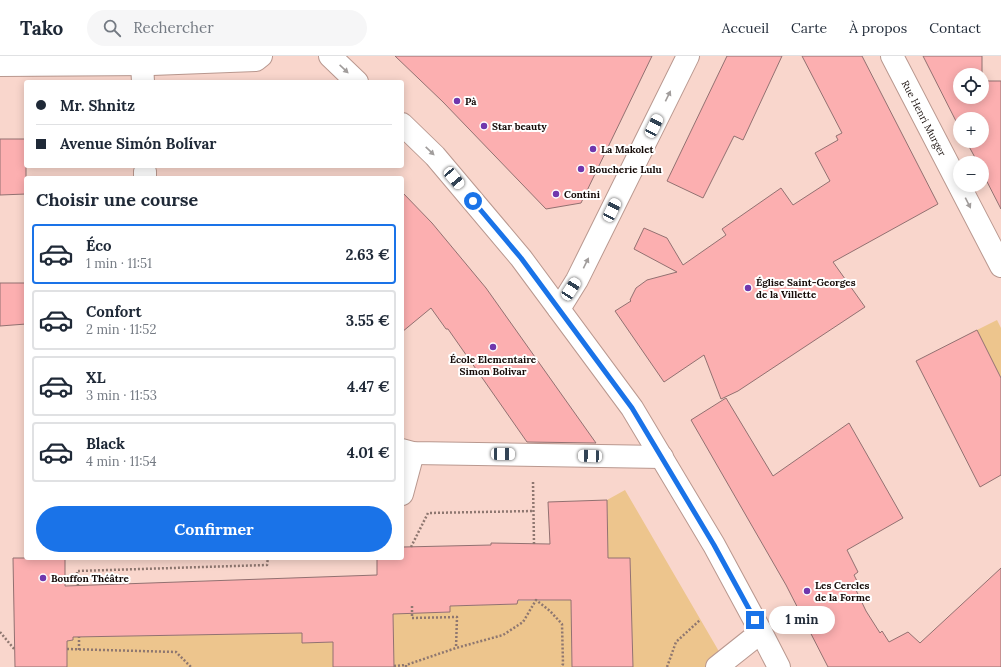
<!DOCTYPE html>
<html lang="fr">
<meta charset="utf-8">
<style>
body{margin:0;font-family:Lora,serif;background:#f6f6f7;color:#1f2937;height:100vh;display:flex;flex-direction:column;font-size:15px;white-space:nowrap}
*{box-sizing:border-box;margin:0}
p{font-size:13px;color:#747a83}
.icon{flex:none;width:22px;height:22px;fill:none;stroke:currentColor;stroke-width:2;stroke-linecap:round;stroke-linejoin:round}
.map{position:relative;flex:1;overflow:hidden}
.side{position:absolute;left:24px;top:120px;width:380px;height:384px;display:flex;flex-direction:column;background:#fff;border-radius:4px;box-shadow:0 2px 10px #0003}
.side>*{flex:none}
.top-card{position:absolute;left:24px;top:24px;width:380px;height:88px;border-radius:4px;box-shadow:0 2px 10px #0003;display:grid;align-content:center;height:88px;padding:0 12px;background:#fff}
.buttons{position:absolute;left:953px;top:12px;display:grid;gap:8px}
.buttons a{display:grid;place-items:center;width:36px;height:36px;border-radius:50%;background:#fff;box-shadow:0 2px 10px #0003;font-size:20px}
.end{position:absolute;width:18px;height:18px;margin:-9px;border:5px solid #1a73e8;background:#fff;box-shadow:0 0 0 2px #fff}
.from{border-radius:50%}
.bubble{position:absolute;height:28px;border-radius:14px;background:#fff;box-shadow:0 2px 10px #0003;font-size:13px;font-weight:700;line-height:28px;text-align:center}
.car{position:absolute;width:12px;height:24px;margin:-12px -6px;border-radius:5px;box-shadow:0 0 3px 1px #0007;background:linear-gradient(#fff 24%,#345 0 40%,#fff 0 76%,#345 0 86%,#fff 0)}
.top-card b{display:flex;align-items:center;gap:14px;height:38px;font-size:15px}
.top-card b+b{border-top:1px solid #e0e1e3}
.top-card i{width:10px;height:10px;background:#1f2937}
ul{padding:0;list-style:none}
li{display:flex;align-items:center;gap:12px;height:60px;margin:0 8px 6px;padding:0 4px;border:2px solid #e0e1e3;border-radius:4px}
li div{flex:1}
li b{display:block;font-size:15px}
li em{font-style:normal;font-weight:700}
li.current{border-color:#1a73e8}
li>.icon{width:36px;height:36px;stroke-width:1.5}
h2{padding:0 12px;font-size:18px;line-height:48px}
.button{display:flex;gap:8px;margin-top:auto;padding:8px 12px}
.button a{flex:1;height:46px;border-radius:24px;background:#1a73e8;color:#fff;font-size:16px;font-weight:700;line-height:46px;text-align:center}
header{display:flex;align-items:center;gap:24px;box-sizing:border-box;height:56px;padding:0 20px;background:#fff;border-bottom:1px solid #e0e1e3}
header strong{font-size:19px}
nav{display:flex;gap:22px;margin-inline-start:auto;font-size:14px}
.search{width:280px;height:36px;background:#f6f6f7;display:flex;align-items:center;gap:10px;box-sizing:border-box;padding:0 14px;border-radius:22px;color:#747a83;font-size:15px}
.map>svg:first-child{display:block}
.green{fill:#edc58d}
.building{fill:#fcafb0;stroke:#927171}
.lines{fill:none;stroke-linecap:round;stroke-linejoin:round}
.minor-casing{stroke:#b9988f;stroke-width:24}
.major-casing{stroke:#b9988f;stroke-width:24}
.path{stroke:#8e7770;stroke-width:2.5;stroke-dasharray:2 2;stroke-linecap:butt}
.minor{stroke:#fff;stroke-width:22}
.major{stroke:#fff;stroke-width:22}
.oneway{fill:#a19d9c}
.route{stroke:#1a73e8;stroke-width:5}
.poi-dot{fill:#7037ad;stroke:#fff;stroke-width:1.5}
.labels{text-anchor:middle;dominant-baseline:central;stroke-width:4;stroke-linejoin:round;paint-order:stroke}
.poi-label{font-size:10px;font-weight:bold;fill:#140a07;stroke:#fff;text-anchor:start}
.street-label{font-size:10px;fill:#140a07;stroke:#fff}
</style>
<header>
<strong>Tako</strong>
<div class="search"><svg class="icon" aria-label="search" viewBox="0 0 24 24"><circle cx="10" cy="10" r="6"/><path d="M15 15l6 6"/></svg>Rechercher</div>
<nav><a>Accueil</a><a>Carte</a><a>À propos</a><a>Contact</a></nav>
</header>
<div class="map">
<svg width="1001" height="611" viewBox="0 0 1001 611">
<rect width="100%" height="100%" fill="#f9d6cc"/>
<path class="green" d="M997 264 1001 272V322L977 274Z
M625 434 717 592 727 611H633L630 502H608L607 444Z
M392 544 437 557 450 556V550L516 548 517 545 571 544 572 611H394Z
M302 577V587L333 586V611H67L66 585 73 584V581Z"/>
<path class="building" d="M395 0H652L581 147 546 153 443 46Z
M727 0H782L743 84 734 80 703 142 667 125Z
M802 0H862L938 148 833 206 865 251 738 335 721 343 704 299 664 326 615 255 631 245 630 244 636 232 647 224 677 216 634 193 644 172 667 182 683 209 726 179 722 173 781 132 793 149 830 125 815 97 838 84 836 80 842 77Z
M923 0H982V19H960V41H982V25H1001V153L982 116V107H978L966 85H982V63H960V73Z
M0 83H26V138L0 139Z
M402 136 432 167 486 232 596 387 527 386 448 273H446L431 252 402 276Z
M0 227H26V268L0 270Z
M977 274 1001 322V419L980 431 916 305Z
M726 342 773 420 849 367 903 462 847 494 858 516 854 519 860 531 856 534 866 555 880 577 882 575 889 586 908 576 920 587 1001 512V611H828L786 529 691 364Z
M607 444 608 502H630L633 611H572L571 544H518L517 548 450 550V556L393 558 394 611H333V586L302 587V577L73 581V584L67 585V611H15L13 502H65V530L377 519V502H402L403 491 491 489V487L550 488 548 446Z"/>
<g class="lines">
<defs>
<g id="minor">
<path id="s1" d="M892 0 1001 210"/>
<path d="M142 7 143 26"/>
<path d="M0 9 152 8 256 4 261 0"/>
<path d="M145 116V122"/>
<path d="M559 253 577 224 688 0"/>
<path d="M402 394 413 397 662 401"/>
<path d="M402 438 413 397"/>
<path d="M717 611 761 576"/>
</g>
<path id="major" d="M330 0 357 26
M402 68 435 100 521 202 632 352 714 489 761 576 779 611"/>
</defs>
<use href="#minor" class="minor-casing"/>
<use href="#major" class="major-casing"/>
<path class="path" d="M533 426 534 488
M411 491 428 457 533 455
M78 530 77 515 267 509 268 502
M412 550V562L457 561 456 592
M0 576 15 594
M67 593 176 596 191 611
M79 594V581
M394 610 406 609
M406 611V609L456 592 503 579 523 566 536 544 550 555 562 568 563 608 561 611
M667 611 676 586 700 564"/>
<use href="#minor" class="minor"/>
<use href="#major" class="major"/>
</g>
<defs><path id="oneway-solid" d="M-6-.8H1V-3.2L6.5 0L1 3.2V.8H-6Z"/></defs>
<g class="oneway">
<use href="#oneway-solid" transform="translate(344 13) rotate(43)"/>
<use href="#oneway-solid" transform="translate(668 40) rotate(-64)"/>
<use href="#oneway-solid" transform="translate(430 95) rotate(44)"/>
<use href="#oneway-solid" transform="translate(968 147) rotate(63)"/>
<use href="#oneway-solid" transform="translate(586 207) rotate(-64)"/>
</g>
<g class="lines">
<path class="route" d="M473 145 521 202 632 352 714 489 755 564"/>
</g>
<g class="poi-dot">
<circle cx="457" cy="45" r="4"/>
<circle cx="484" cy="70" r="4"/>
<circle cx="593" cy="93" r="4"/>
<circle cx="581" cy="113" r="4"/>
<circle cx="556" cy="138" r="4"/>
<circle cx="748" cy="232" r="4"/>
<circle cx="493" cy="291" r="4"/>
<circle cx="43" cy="522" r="4"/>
<circle cx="807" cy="535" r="4"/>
</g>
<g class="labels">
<g class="poi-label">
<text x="465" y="45">Pà</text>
<text x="492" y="70">Star beauty</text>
<text x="601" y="93">La Makolet</text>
<text x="589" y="113">Boucherie Lulu</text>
<text x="564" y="138">Contini</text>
<text x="756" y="226">Église Saint-Georges<tspan x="756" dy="12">de la Villette</tspan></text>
<text x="493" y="303" text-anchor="middle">École Elementaire<tspan x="493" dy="12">Simon Bolivar</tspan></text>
<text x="51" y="522">Bouffon Théâtre</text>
<text x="815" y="529">Les Cercles<tspan x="815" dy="12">de la Forme</tspan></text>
</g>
<g class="street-label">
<text stroke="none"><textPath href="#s1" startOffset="70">Rue Henri Murger</textPath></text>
</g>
</g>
</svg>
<div class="buttons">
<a><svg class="icon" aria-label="locate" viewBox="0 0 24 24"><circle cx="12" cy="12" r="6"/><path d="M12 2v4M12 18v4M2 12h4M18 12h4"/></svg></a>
<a>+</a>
<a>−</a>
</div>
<i class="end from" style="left:473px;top:145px"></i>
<i class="end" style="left:755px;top:564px"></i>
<div class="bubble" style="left:769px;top:550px;width:66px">1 min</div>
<i class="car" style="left:654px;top:70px;rotate:26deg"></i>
<i class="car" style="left:454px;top:122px;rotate:140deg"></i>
<i class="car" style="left:612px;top:154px;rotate:26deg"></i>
<i class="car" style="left:571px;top:233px;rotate:33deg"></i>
<i class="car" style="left:503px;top:398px;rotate:91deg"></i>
<i class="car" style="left:590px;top:400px;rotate:272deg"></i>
<div class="top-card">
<b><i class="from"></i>Mr. Shnitz</b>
<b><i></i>Avenue Simón Bolívar</b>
</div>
<section class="side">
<h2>Choisir une course</h2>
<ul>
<li class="current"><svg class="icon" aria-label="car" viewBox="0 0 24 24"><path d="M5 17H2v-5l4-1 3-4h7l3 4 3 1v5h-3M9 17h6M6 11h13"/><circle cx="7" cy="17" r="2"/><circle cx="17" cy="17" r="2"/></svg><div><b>Éco</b><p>1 min · 11:51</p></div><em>2.63 €</em></li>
<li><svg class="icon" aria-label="car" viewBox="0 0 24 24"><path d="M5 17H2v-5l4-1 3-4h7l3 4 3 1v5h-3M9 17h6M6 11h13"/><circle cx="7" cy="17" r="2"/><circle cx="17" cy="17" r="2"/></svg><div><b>Confort</b><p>2 min · 11:52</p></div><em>3.55 €</em></li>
<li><svg class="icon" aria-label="car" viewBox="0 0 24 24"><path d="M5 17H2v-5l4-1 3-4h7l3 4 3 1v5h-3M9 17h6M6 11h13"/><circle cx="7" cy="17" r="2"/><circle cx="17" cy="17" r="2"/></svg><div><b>XL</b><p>3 min · 11:53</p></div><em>4.47 €</em></li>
<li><svg class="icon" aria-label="car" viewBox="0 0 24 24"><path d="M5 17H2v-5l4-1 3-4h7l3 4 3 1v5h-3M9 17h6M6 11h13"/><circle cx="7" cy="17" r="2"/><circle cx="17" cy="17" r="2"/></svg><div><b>Black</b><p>4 min · 11:54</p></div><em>4.01 €</em></li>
</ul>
<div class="button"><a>Confirmer</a></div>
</section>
</div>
